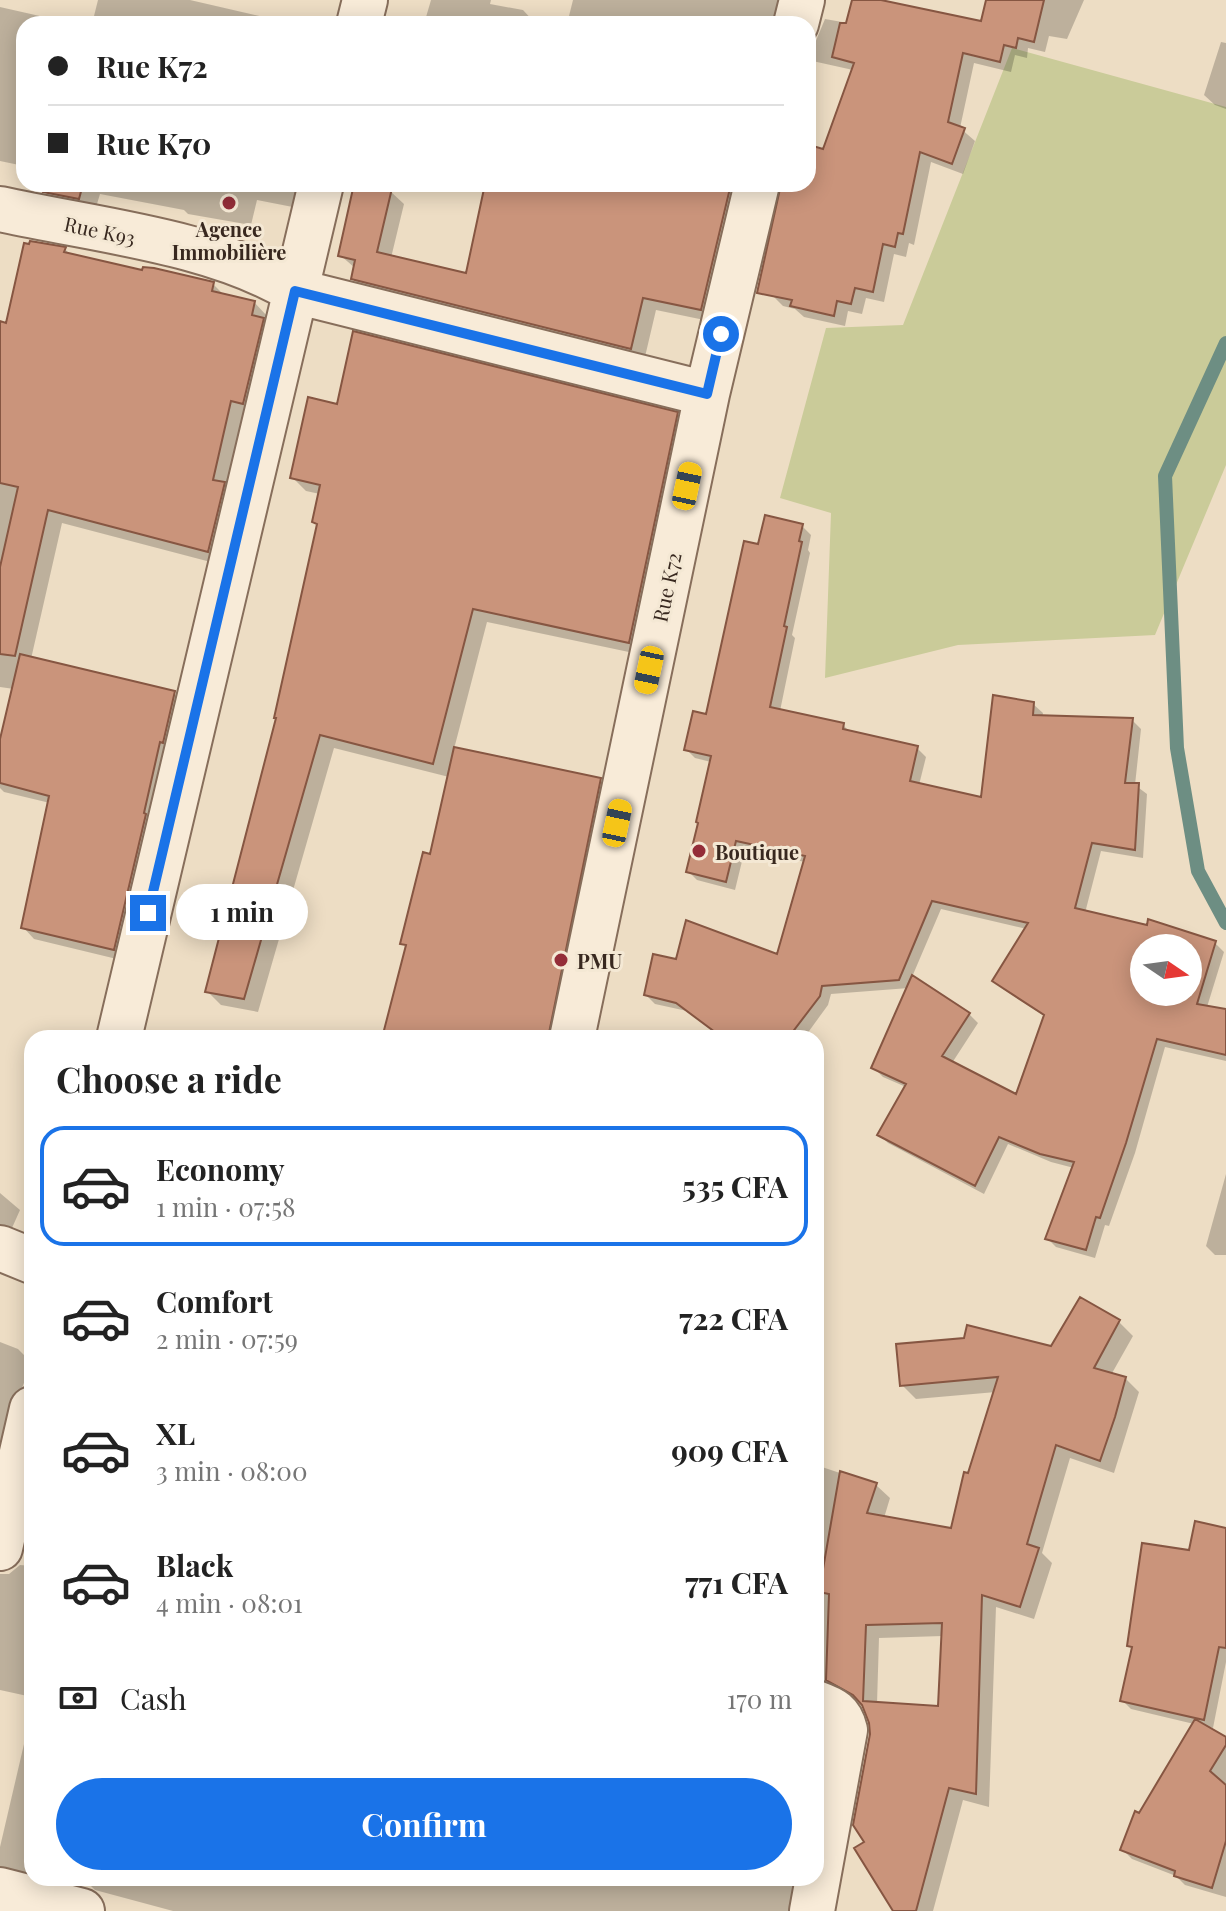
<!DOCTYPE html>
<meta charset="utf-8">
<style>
body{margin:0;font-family:"Playfair Display",serif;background:#f2f2f2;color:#222;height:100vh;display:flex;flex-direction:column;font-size:30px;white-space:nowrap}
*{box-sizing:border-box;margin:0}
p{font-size:26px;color:#767676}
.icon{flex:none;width:44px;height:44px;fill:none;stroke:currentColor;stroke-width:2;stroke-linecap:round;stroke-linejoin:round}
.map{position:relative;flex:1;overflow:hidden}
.drawer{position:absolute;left:24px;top:1030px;width:800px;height:856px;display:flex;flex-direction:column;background:#fff;border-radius:24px;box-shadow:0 4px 20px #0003}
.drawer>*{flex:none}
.hud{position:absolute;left:16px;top:16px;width:800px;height:176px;border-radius:24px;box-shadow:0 4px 20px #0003;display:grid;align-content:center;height:176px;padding:0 32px;background:#fff}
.needle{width:52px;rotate:103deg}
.controls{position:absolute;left:1130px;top:934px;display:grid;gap:16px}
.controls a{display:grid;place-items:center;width:72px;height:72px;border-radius:50%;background:#fff;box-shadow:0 4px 20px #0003;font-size:40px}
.end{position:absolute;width:36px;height:36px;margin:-18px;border:10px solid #1a73e8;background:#fff;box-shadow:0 0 0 4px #fff}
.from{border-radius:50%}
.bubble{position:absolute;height:56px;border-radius:28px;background:#fff;box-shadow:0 4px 20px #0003;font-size:26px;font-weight:700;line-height:56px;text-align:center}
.car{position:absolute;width:24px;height:48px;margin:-24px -12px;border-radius:10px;box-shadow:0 0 6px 2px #0007;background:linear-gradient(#f5c518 24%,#345 0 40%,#f5c518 0 76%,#345 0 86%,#f5c518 0)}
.hud b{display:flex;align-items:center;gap:28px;height:76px;font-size:30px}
.hud b+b{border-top:2px solid #e0e0e0}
.hud i{width:20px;height:20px;background:#222}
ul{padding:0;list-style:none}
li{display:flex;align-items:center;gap:24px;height:120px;margin:0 16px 12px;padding:0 16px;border:4px solid transparent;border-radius:24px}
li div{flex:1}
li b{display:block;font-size:30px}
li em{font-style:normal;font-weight:700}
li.active{border-color:#1a73e8}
li>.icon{width:72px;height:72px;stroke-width:1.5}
h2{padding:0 32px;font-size:36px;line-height:96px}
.pay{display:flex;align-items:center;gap:20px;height:88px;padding:0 32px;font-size:30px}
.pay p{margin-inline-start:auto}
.action{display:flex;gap:16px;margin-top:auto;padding:16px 32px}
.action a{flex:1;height:92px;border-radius:48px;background:#1a73e8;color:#fff;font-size:32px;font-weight:700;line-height:92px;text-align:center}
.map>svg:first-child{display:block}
.green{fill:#cacb99}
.shadow{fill:#0003;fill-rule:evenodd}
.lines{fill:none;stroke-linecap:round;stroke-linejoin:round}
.stream{stroke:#6d8e83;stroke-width:14}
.building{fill:#ca947b;stroke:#865642;stroke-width:2;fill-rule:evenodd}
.minor-casing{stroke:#876e5b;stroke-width:48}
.minor{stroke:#f8ebd8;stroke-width:44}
.route{stroke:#1a73e8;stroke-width:10}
.poi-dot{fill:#942d38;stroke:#f4e8d4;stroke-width:3}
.labels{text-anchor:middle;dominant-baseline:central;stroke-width:6;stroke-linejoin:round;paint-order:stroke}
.poi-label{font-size:20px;font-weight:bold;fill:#38281f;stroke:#f4e8d4;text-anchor:start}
.street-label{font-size:20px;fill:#38281f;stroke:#f4e8d4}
</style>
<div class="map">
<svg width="1226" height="1911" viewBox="0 0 1226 1911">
<rect width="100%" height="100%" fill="#edddc4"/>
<path class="green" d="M1012 48 1226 107V465L1155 635 958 645 825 678 831 513 780 498 826 328 903 325Z"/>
<path class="shadow" d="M98 0H190L294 24H92Z
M431 0H491L490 4 523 10 536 24H424Z
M573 0H796L786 24H578L569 16Z
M854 0H872L983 24 988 0H1084L1067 39 1049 36 1045 52 1028 48 1027 58 1015 55 1011 72 974 63 960 128 975 141 963 174 931 162 914 245 909 243 906 257 894 254 884 302 866 298 862 314 848 311 845 326 804 317 795 309 783 306 772 295 853 70 808 60V47L815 43 825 19 848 23Z
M0 7 75 24H24V166L0 161Z
M1221 42 1226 43V109L1215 105 1204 95Z
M47 184H313L308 210 257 200 251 225 188 214 184 210 100 194 94 214 61 207 45 192Z
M356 184 390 191 404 204 391 258 468 275 487 184H750L714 322 656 310 644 361 366 292 353 279 355 268 340 255Z
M65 249 71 256 144 272 212 283 224 295 254 302 268 317 222 565 62 523 31 659 174 693 186 705 125 961 34 939 23 927 50 803 4 792 0 788V747L14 689 0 687V323L7 325Z
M338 406 677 414 691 428 643 655 487 622 454 749 600 780 616 797 566 1038H383L407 948 403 943 432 856 449 777 334 748 258 1012 221 1005 207 991 278 719 319 525 320 494 306 491 292 477Z
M802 526 811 535 808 550 810 553 792 635 795 638 780 711 843 725 850 732 917 748 926 757 919 785 982 799 1033 704 1043 713 1042 718 1132 720 1141 729 1135 785 1147 794 1143 858 1101 851 1085 913 1215 943 1224 952 1207 1007 1226 1011V1061L1165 1047 1135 1153 1109 1226 1105 1225 1095 1258 1056 1247 1047 1238 1074 1168 1051 1162 1008 1144 984 1194 888 1143 879 1134 906 1087 883 1077 874 1068 909 988 831 994 828 1005 804 1038H723L687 1011 655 1004 646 995 678 961 779 956 805 862 745 849 735 890 697 880 688 871 711 762 695 758 686 749 707 717 760 546ZM941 909 1027 929 994 980 1003 989 1046 1017 1017 1097 952 1063 978 1023 969 1014 912 977ZM1144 948H1188V992H1144Z
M1226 1174V1255H1215L1206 1246Z
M0 1193 20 1210 8 1237 0 1240Z
M1119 1322 1133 1336 1111 1375 1125 1378 1139 1392 1114 1473 1070 1458 1042 1553 1052 1563 1034 1619 996 1607 989 1807 963 1800 933 1911H895L867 1843 872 1734 866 1708 862 1703 840 1693 816 1697V1465L876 1485 890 1498 884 1518 952 1531 996 1392 916 1399 902 1385 1052 1348ZM943 1636 940 1708 877 1704 879 1638Z
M0 1342 18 1349 32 1363 1 1440 13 1452 0 1510Z
M1226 1530V1662L1213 1728 1205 1726 1226 1740V1897L1185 1885 1176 1876 1132 1859 1123 1850 1194 1724 1131 1709 1122 1700 1134 1650 1129 1645 1191 1552Z
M20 1565 32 1566V1697L0 1690V1574H9Z
M816 1732 832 1748 816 1803Z
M24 1744 32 1745V1878H50L49 1888 13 1880 0 1866V1847Z
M83 1878H790L801 1889 803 1911H173L95 1890Z"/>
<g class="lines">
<path class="stream" d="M1226 343 1165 476 1177 748 1198 871 1226 923"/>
</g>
<path class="building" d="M852 0H881L981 21 986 0H1044L1034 42 1018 38 1016 48 1004 45 1000 62 963 53 948 122 965 128 952 164 920 152 903 234 898 233 895 247 883 244 873 292 855 288 851 304 837 301 834 316 790 306 792 300 757 293 781 184H808L813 146 823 149 854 63 832 57 840 23H846Z
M45 184H83L79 199 43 192Z
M354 184H393L377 252 466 273 485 184H731L701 310 643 298 631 349 351 279 355 260 338 256Z
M30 241 66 247 64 252 142 270 143 267 154 268 214 282 212 291 255 301 252 315 264 318 243 404 231 401 213 480 225 482 208 552 48 510 15 656 0 654V567L18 487 0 483V321L6 323 24 243 29 244Z
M353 331 678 412 629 643 473 609 433 764 320 735 244 999 205 992 276 718H274L317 524 312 522 320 485 290 478 308 397 337 404Z
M765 515 803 524 799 541 802 542 784 626 787 627 770 707 844 723 843 729 918 746 910 781 981 797 993 695 1034 702 1033 715 1133 718 1125 783H1139L1135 850 1092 843 1075 908 1147 925 1148 919 1216 941 1197 1004 1226 1009V1055L1157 1039 1126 1143 1100 1218 1096 1217 1086 1250 1045 1239 1074 1162 1040 1154 999 1137 975 1186 877 1135 906 1084 871 1068 912 975 970 1013 942 1056 1016 1094 1044 1015 992 981 1028 923 932 901 899 980 822 986 820 996 788 1038H723L676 1003 644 995 653 954 676 959 686 920 777 954 805 856 736 841 726 882 686 872 698 823 696 822 711 756 684 750 693 711 706 714 744 541 758 544ZM1144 948H1188V992H1144Z
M20 654 175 691 163 743 160 742 144 813 146 814 114 950 21 928 49 796 0 783V739Z
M454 747 601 778 548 1038H382L406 945 400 944 423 852 430 854Z
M1080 1297 1120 1320 1094 1368 1126 1377 1115 1417 1100 1461 1056 1445 1027 1544 1039 1548 1020 1607 982 1595 976 1794 949 1788 916 1911H893L854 1848 864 1842 853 1825 870 1734 869 1723 862 1705 853 1695 826 1680 829 1594 819 1592 840 1471 877 1483 867 1513 951 1528 964 1472 968 1473 998 1377 900 1386 896 1344 964 1338 967 1325 1051 1346ZM942 1623 938 1706 863 1701 866 1625Z
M1195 1521 1226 1528V1648L1219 1647 1204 1720 1120 1701 1132 1647 1127 1646 1142 1543 1189 1550Z
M1195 1719 1226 1737V1745L1210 1771 1226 1785V1841L1212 1888 1174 1876 1175 1871 1120 1850 1135 1811 1139 1813Z"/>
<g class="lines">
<defs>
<path id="minor" d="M359 24 365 0
M796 24 802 0
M0 209C94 230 213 241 295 291L707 394
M119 1038 321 184
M572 1038 707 394 757 184
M0 1248 32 1261
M0 1548 32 1409
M0 1890 82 1911
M812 1911 845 1730C841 1713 833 1709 816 1703"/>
</defs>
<use href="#minor" class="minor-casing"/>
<use href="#minor" class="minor"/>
</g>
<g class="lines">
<path class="route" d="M148 913 295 291 707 394 721 334"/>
</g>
<g class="poi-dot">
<circle cx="229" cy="203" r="8"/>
<circle cx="699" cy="851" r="8"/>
<circle cx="561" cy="960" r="8"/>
</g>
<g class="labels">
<g class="poi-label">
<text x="229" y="228" text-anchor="middle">Agence<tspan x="229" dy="23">Immobilière</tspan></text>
<text x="715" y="851">Boutique</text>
<text x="577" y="960">PMU</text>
</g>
<g class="street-label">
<text transform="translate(100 230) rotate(12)">Rue K93</text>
<text transform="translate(666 587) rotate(-78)">Rue K72</text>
</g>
</g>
</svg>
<div class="controls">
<a><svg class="needle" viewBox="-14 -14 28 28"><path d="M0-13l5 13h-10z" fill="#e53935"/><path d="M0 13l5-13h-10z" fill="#767676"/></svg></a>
</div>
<i class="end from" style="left:721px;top:334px"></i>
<i class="end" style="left:148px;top:913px"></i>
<div class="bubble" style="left:176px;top:884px;width:132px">1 min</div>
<i class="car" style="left:687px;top:486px;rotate:12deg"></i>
<i class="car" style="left:649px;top:670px;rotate:192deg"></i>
<i class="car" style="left:617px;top:823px;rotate:12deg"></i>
<div class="hud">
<b><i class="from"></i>Rue K72</b>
<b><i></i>Rue K70</b>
</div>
<section class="drawer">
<h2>Choose a ride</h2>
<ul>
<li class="active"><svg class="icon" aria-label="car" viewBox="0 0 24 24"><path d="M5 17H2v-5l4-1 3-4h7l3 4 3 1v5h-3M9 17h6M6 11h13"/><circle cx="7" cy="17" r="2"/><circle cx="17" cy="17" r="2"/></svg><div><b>Economy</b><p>1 min · 07:58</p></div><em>535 CFA</em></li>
<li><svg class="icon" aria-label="car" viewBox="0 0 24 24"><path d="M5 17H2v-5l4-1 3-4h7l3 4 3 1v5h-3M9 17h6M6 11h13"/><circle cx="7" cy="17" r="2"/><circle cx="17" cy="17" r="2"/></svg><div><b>Comfort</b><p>2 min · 07:59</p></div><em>722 CFA</em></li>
<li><svg class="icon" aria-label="car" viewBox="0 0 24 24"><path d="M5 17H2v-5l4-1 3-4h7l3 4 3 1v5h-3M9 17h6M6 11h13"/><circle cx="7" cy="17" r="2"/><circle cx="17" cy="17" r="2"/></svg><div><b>XL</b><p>3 min · 08:00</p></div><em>909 CFA</em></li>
<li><svg class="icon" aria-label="car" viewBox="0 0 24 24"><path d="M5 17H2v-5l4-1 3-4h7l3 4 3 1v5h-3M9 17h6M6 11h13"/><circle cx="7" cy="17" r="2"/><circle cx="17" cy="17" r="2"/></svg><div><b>Black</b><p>4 min · 08:01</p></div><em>771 CFA</em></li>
</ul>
<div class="pay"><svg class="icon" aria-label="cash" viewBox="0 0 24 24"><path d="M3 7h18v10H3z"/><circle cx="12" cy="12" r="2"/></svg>Cash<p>170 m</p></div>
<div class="action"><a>Confirm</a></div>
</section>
</div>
